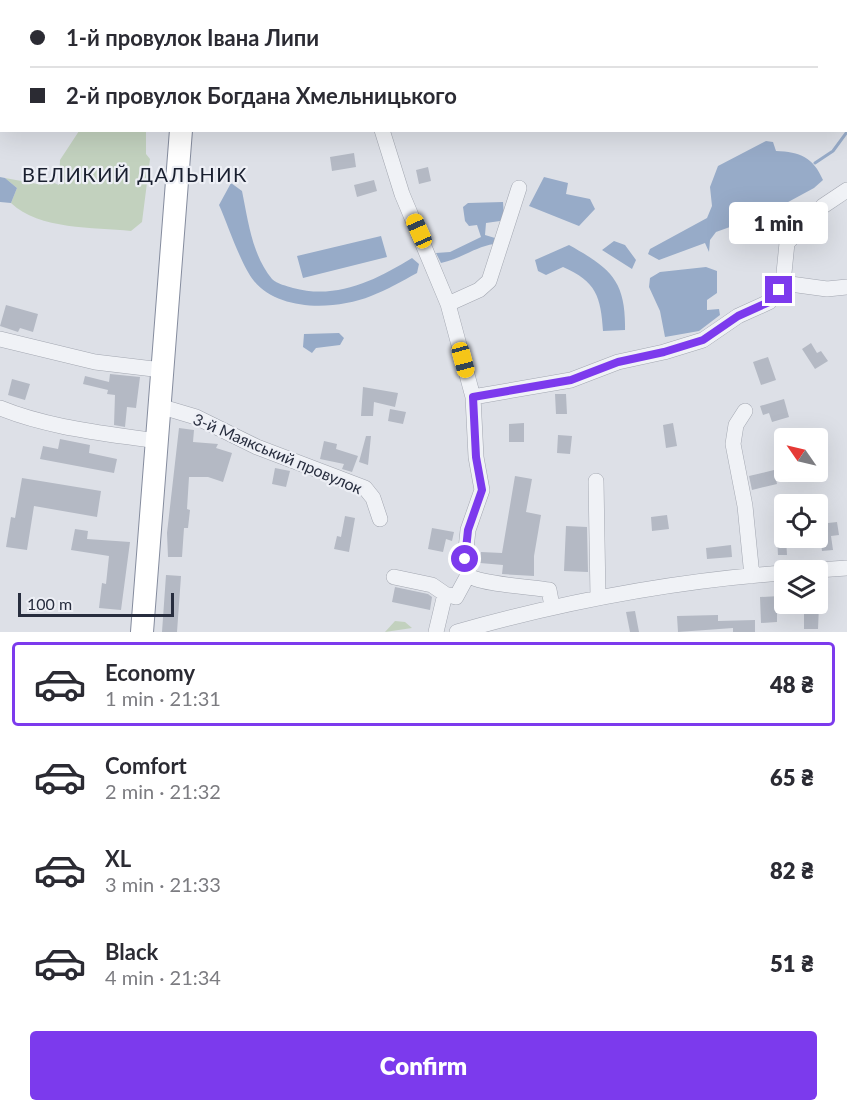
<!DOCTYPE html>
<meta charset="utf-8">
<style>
body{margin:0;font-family:Lato,sans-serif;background:#f7f7f7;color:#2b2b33;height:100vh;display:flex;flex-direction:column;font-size:22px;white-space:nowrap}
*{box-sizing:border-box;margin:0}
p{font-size:20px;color:#7c7c81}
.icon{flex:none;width:33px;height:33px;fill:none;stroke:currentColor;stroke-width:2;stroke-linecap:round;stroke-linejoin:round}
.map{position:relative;height:632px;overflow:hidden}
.drawer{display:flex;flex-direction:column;background:#fff;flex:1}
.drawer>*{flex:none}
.hud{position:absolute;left:0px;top:0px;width:848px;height:132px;box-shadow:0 6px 24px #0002;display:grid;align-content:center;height:132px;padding:0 30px;background:#fff}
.needle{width:39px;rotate:304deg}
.buttons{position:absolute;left:774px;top:428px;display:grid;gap:12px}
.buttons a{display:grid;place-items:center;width:54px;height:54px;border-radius:6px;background:#fff;box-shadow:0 6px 24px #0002;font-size:30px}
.scale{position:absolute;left:18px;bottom:15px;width:156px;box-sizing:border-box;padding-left:6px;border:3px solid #272d3e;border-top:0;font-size:16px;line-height:21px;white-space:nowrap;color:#272d3e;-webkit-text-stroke:4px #edeff5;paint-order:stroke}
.end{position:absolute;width:27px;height:27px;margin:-14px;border:8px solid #7c3aed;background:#fff;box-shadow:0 0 0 3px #fff}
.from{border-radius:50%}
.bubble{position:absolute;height:42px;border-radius:6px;background:#fff;box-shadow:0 6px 24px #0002;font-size:20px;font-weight:800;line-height:42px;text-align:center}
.car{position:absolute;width:18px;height:36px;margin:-18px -9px;border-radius:8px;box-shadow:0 0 4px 2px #0007;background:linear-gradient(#f5c518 24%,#345 0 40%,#f5c518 0 76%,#345 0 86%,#f5c518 0)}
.hud b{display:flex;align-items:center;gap:21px;height:57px;font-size:22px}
.hud b+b{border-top:2px solid #e1e1e2}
.hud i{width:15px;height:15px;background:#2b2b33}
ul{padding:10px 0 0;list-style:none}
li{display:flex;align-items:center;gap:18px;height:84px;margin:0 12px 9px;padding:0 18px;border:3px solid transparent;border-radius:6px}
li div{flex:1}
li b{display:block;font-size:22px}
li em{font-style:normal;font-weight:800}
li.current{border-color:#7c3aed}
li>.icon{width:54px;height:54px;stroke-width:1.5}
.cta{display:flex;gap:12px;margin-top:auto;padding:12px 30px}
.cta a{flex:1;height:69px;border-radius:6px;background:#7c3aed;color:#fff;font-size:24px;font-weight:800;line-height:69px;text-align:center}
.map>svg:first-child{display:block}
.green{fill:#c2d1be}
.water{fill:#97abc8}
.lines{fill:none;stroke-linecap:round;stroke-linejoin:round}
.stream{stroke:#97abc8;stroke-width:3}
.building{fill:#b4b9c4}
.minor-casing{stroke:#a3a7b1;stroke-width:16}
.highway-casing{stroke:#858c9e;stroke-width:24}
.minor{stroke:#f0f2f6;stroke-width:15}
.highway{stroke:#fff;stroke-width:22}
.route{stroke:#7c3aed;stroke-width:8}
.labels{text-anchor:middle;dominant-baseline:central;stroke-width:4.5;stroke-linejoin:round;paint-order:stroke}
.street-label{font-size:16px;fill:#272d3e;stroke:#edeff5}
.quarter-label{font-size:20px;letter-spacing:1.5px;fill:#191f2f;stroke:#edeff5}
</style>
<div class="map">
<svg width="847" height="632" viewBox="0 0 847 632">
<rect width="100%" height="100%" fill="#dde0e7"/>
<path class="green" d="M79 131H146V154L150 159 142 222 131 231C94 227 39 230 11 203L17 188 5 178 43 185 47 180 59 185 60 160Z
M395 621 405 622 412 628 385 632Z"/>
<path class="water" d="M766 141 773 142 776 151C800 152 813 157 823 180L814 188 766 214 716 232 710 240 709 252 705 243 659 260 648 254 650 249 707 218 712 206 710 187 718 166Z
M0 177 5 178 17 188 11 203 0 202Z
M544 177 568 183 566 194 590 199 595 209 579 226 529 206Z
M231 183 242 191C248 220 252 255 272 279 277 284 287 286 293 288 337 300 376 280 412 258L419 264 417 273C402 281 387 290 371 296 336 310 280 312 254 281 241 265 228 225 219 205Z
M503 202 504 216 500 221 486 223 485 235 495 238 494 244C475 247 460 259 441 263L436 253 450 252 481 237 477 225 469 226 465 221 463 207 468 203Z
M381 236 387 257 303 278 297 256Z
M614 241 625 245 636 260 632 269 602 250Z
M569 245C610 268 626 280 625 330L603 331C601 297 596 281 563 267L546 275 538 271 535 260Z
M706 267 717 271V293L707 300V310L719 309 720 315 699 331 665 337 660 311 649 287 650 278 660 272Z
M339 333 344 338 340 345 316 348 312 353 303 347 304 334Z"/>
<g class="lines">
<path class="stream" d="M815 163 833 151 847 132"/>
</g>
<path class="building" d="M354 153 356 167 332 171 330 157Z
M428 167 431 181 419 184 416 170Z
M374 180 377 191 357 197 354 185Z
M6 305 38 314 33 332 20 328 18 332 0 326Z
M811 343 817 353 821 351 828 361 815 369 802 349Z
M768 357 776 380 761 385 753 362Z
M110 374 140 377 136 408 127 407 125 427 114 425 115 395 107 394 108 390 83 384 85 376 109 382Z
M12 379 30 384 25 400 8 395Z
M363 387 398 393 395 407 374 402 373 416H361Z
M555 394H566L567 414H556Z
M784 399 789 417 772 422 769 413 763 415 760 406Z
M390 409 406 412 403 424 388 421Z
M524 423V442H509V424Z
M673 423 677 446 666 448 663 425Z
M179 428 194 430 193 442 218 444 216 448 232 453 223 482 208 477H189L187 509 190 510 188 528H184L182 557H168L167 533Z
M558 435 572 436 570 454 557 453Z
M366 436H371L368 465 359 462Z
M60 439 90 445 89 453 117 459 114 473 40 459 43 446 58 449Z
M324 441 337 444 336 449 358 456 352 472 342 469 344 464 320 459Z
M275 468 290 471 286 487 272 484Z
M774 470 777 484 752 490 749 476Z
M515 476 532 479 526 512 541 515 534 556V576L502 574 503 565 480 563 481 552 502 553Z
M22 478 101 491 97 517 34 506 27 550 6 547 11 517 15 518Z
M667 515 669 529 652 531 651 517Z
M345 516 355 518 349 552 334 549 337 536 341 537Z
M837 522 839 535 831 536 833 550 822 551 819 524Z
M566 526 587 527 588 572 564 571Z
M432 528 454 532 452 541 446 539 443 552 428 549Z
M75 529 88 531 87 539 130 542 121 610 99 608 102 583 106 584 109 556 71 550Z
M777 537H786L787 555H778Z
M731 545 732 557 707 559 706 548Z
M166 575 181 576 177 632H162Z
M395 587 428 594 432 597 430 610 392 602Z
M780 596V603L819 605 818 629H804V613H777V622L761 623 760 597Z
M635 611 639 632H630L626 612Z
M718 615V621L755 620V632H733V628L678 632 677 616Z"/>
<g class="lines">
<defs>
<path id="minor" d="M144 0 149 2
M684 0 685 2
M343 2V0
M382 130 402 194 448 304 473 397 476 457 482 490 468 530 465 559 468 575C478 584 532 587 549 590L552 606
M783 283 787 243 823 206 847 190
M448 304 479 290 489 281 519 188
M0 339 95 362 162 370
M473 397 571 380 618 362 664 352 703 340 738 316 769 302 783 283 827 289 847 287
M159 406 196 417 257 447 365 488 373 498 380 519
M0 408C49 428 104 433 156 441
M745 411 736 425 733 444 745 506 752 576
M596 481 598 597
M818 570 847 568
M394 577 432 585 445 594
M436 632 445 594 456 597 468 575
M457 632C563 602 674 581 784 573"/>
<path id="highway" d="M192 2V0
M142 632 181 130"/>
</defs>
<use href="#minor" class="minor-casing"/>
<use href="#highway" class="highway-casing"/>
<use href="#minor" class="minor"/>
<use href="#highway" class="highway"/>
</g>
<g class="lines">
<path class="route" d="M465 559 468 530 482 490 476 457 473 397 571 380 618 362 664 352 703 340 738 316 769 302 779 290"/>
</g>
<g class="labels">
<g class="street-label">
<text transform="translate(278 453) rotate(23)">3-й Маякський провулок</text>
</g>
<g class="quarter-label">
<text x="135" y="174">ВЕЛИКИЙ ДАЛЬНИК</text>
</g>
</g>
</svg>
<div class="buttons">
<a><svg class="needle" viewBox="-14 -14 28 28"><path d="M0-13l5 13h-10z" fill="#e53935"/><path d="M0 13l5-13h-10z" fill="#7c7c81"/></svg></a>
<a><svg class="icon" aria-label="locate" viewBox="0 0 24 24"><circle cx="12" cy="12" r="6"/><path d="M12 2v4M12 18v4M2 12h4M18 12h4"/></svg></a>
<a><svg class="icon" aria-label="layers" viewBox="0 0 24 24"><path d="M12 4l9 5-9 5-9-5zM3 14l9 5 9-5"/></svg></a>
</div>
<div class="scale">100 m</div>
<i class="end from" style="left:465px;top:559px"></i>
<i class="end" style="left:779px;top:290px"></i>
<div class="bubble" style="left:729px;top:202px;width:99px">1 min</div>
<i class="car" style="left:419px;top:231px;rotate:336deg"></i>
<i class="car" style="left:463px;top:360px;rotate:165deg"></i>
<div class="hud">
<b><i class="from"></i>1-й провулок Івана Липи</b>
<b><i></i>2-й провулок Богдана Хмельницького</b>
</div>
</div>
<section class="drawer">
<ul>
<li class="current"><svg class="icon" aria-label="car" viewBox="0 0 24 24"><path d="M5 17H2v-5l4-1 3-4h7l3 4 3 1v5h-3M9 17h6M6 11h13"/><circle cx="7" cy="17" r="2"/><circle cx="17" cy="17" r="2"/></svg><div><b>Economy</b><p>1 min · 21:31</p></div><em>48 ₴</em></li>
<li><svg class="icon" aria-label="car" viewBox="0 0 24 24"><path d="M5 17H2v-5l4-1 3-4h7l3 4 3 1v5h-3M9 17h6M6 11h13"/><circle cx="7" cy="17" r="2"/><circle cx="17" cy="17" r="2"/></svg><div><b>Comfort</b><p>2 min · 21:32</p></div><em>65 ₴</em></li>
<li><svg class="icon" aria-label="car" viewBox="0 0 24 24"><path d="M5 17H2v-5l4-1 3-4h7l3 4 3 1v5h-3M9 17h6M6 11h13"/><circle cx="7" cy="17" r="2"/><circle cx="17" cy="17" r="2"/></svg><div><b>XL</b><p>3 min · 21:33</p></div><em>82 ₴</em></li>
<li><svg class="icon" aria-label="car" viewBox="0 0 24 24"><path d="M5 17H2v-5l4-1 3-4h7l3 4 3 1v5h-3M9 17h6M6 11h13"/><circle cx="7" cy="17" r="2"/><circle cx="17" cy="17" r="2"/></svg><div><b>Black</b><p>4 min · 21:34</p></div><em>51 ₴</em></li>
</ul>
<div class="cta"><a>Confirm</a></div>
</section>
